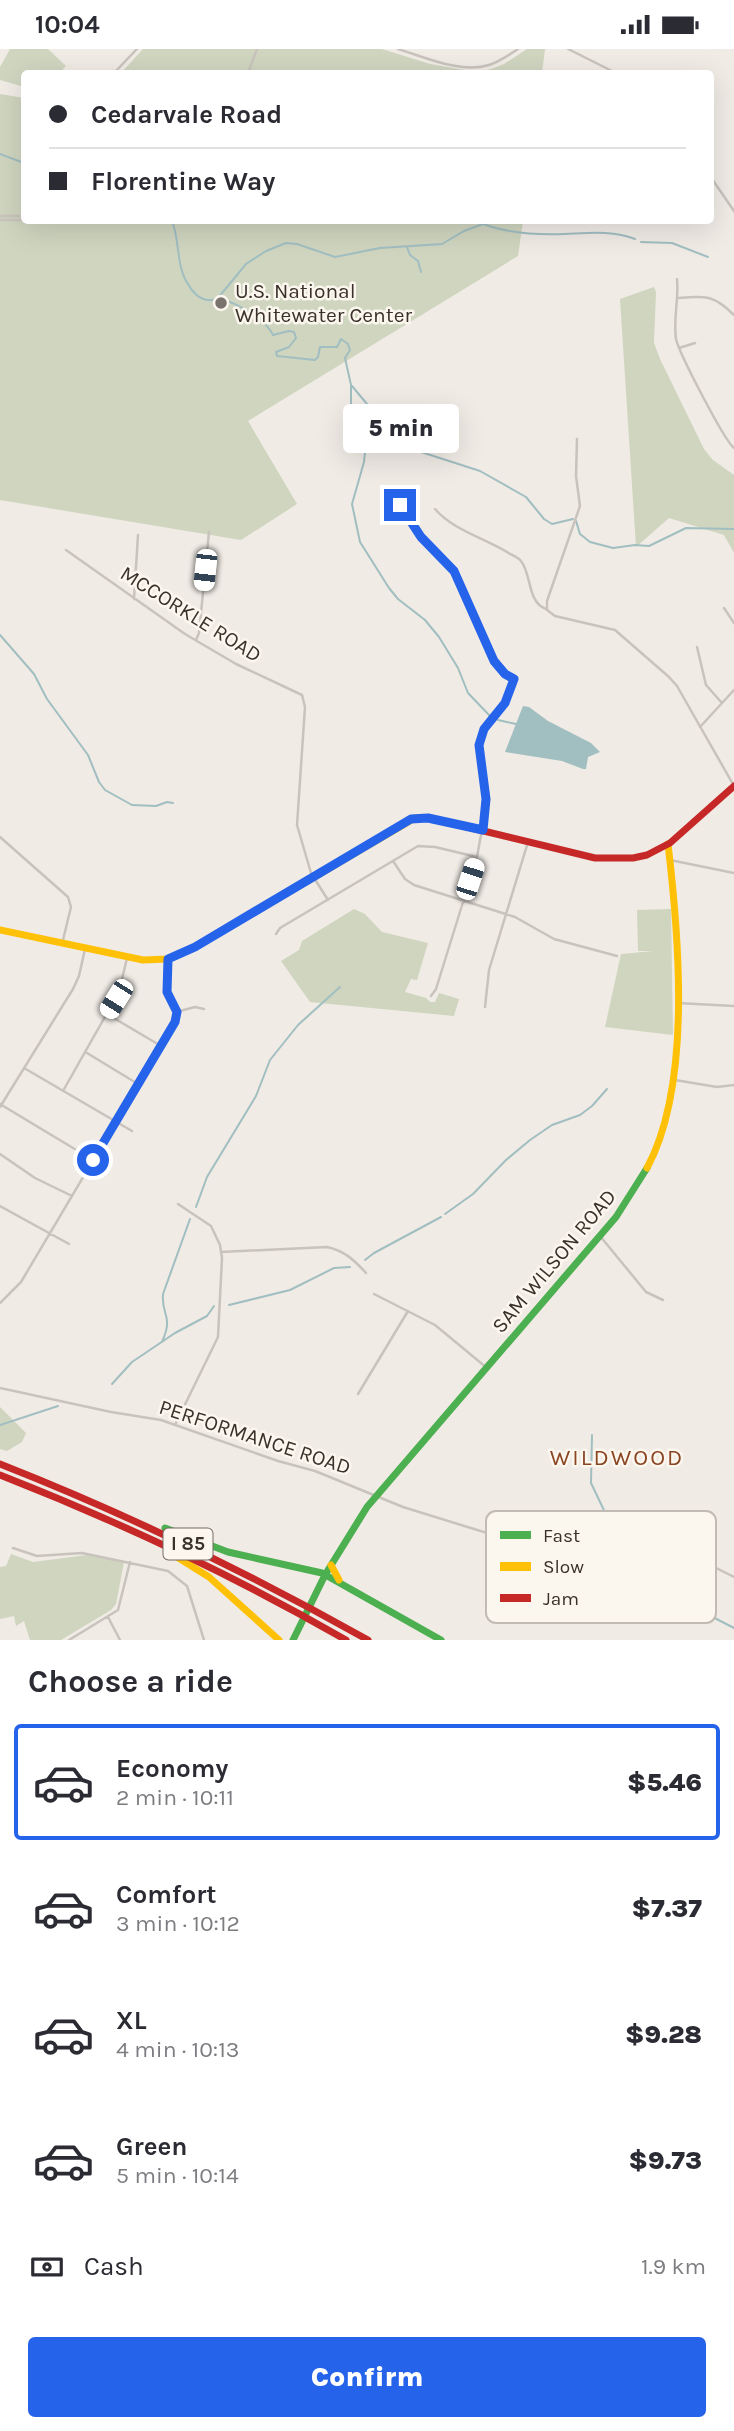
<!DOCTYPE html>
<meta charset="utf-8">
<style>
body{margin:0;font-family:Karla,sans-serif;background:#f7f7f7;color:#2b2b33;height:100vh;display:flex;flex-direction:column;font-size:26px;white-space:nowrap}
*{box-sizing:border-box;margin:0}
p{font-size:23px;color:#7c7c81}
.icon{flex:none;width:38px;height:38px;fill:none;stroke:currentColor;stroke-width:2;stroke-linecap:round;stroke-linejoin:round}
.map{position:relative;height:1591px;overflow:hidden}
.sheet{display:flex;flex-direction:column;background:#fff;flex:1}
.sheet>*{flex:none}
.banner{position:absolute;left:21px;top:21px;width:693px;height:154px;border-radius:7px;box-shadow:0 7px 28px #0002;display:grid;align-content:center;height:154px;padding:0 28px;background:#fff}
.end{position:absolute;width:32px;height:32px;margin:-16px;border:9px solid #2563eb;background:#fff;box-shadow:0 0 0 4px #fff}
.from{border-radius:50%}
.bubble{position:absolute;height:49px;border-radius:7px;background:#fff;box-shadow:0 7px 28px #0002;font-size:23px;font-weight:800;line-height:49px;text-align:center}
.car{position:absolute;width:21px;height:42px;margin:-21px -10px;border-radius:9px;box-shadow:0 0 5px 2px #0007;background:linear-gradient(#fff 24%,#345 0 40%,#fff 0 76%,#345 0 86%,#fff 0)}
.banner b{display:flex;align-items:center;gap:24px;height:66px;font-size:26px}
.banner b+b{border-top:2px solid #e1e1e2}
.banner i{width:18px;height:18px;background:#2b2b33}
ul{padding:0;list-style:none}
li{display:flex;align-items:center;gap:21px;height:116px;margin:0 14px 10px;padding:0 14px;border:4px solid transparent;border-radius:7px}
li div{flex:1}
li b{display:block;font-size:26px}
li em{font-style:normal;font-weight:800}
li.on{border-color:#2563eb}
li>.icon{width:63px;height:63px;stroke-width:1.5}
h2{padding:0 28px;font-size:32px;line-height:84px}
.pay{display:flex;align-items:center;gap:18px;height:77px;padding:0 28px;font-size:26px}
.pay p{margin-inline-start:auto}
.primary-button{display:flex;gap:14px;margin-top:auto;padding:14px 28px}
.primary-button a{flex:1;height:80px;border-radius:7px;background:#2563eb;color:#fff;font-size:28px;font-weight:800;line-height:80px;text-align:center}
.status{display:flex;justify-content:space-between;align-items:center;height:49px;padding:0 35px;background:#fff;direction:ltr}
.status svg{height:19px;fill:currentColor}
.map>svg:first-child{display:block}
.green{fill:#cfd5bf}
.water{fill:#a1bec1}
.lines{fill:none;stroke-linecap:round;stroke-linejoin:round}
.stream{stroke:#a1bec1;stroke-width:2}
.street{stroke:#c9c3bd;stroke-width:2.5}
.fast{stroke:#4caf50;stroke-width:7}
.slow{stroke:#ffc107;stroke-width:7}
.jam{stroke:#c62828;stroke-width:7}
.route{stroke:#2563eb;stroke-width:9}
.poi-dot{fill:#7a726c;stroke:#fbf6ee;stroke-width:2.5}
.labels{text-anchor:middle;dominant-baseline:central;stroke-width:5;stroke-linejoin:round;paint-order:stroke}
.shield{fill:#fbf6ee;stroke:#746c66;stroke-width:2}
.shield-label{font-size:19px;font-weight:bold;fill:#3a312b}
.poi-label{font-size:21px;fill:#3a312b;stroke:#fbf6ee;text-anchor:start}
.street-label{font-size:21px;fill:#3a312b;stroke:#fbf6ee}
.neighbourhood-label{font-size:23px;letter-spacing:2px;fill:#8a4523;stroke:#fbf6ee}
.key{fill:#fbf6ee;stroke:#c1bbb4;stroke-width:2}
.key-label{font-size:19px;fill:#3a312b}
</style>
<div class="status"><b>10:04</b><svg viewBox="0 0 49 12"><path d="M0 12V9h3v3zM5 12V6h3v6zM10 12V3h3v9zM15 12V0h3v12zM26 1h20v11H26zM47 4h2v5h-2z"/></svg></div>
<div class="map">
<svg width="734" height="1591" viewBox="0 0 734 1591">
<rect width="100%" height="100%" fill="#f0ebe5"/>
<path class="green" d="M10 0H48L66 17 59 24H24V38L0 31V18Z
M143 0H382L430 15 477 23 491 20 504 15 527 0H545L542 24H121Z
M0 45 24 49V172H523L518 207 248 372 297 455 241 491 0 451Z
M654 238 656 243 654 294 660 310 704 400 713 411 734 426V504L724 486 669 469 636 498 620 250Z
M354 860 365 865 382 883 428 894 417 931 411 930 405 943 426 949 430 953H435L439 944 459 950 454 967 310 953 281 912 299 901 302 892Z
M671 860 673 986 605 978 621 905 654 902H638L637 861Z
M0 1358 26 1384 22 1393 7 1402 0 1400Z
M11 1505 33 1513 87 1506 124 1513 116 1555 111 1561 61 1591H30L24 1572 16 1577 14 1567 0 1570V1518L6 1517Z"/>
<path class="water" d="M523 657 529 658 548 672 591 694 600 703 588 708 586 720H583L562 712 505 703Z"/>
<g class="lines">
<path class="stream" d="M0 105 24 114
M172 172C180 191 176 218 188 235 192 243 200 251 209 251 213 252 215 249 219 250 235 252 267 272 273 286L289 282 294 283 296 289 289 298 276 303 277 307 315 311 318 308 320 298H337L341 290 348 295 350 301 345 309 351 336V356L366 394 364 413 352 455 360 493 389 539 398 550 425 571 439 588 458 619 468 644 490 667
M641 193 672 194 708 208
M407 198 410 206 418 212 421 223
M218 249 246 215 266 202 286 194 297 195 335 208 380 199 442 195 464 182 483 175C507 184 538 186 565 185 588 184 613 181 635 190
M352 337 367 355 384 382 399 393 418 402 480 422 526 448 544 470 552 475 573 470
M576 472 580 485 590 493 613 499 635 496 649 497 686 479 734 480
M0 586 34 625 47 650 88 706 99 733 105 741 132 756 156 757 167 753 173 754
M498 671 516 675
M196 1158 207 1128 256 1047 270 1011 298 976 340 938
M445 1165 473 1145 506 1111 530 1091 552 1076 580 1066 592 1057 607 1040
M365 1211 374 1204 441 1168
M229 1256 290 1241 334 1219 350 1218
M162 1293C174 1266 161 1267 163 1245L190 1170
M112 1335 132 1313 175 1284 207 1267 214 1257
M0 1376 58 1357
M592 1386 591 1434 621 1497 628 1505
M638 1510 660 1519 668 1526
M678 1547 703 1563 734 1579"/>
<path class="street" d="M398 0C425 8 461 25 489 16 499 13 509 6 518 0
M568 0 616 24
M114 24 137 0
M248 24 257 0
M710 127 734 162
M0 167H24
M0 171H24
M53 172H55
M677 230C679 250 673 270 676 290 679 304 724 391 734 399
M677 249C705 247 713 245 734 266
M679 299 695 294
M577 390 576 427 580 457 547 552V561L555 567 615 581 669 628 677 637 734 737
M392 443 421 488 454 522 494 613 505 625 514 630 505 655 484 680 479 696 486 758 477 808 436 940 431 947
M435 460C453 481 484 489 507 503 511 506 518 508 521 512 532 526 527 553 546 560
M66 501 185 585 236 615 302 646 305 658 297 776 311 824 328 851
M134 550 138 486
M724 559 734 574
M196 591 199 584 209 483
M697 598 706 636 722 654
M700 678 734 641
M0 788 68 848 71 858 62 895
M670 811 734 824
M393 812 405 830 414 836 515 868 554 890 617 907
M276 885 280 879 418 797 435 798 477 808
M677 954 734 957
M485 958 489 921 528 793
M176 963 195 958 204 960
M107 965 161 997
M87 1004 138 1035
M24 1019 132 1082
M675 1031 717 1038 734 1036
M63 1042 119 943 127 909
M0 1055 93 1111
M0 1058 73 940 79 927 85 900
M0 1105 35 1129 72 1147
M0 1157 69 1195
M600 1187 646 1243 663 1251
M221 1203 327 1198C345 1202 354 1211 366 1224
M374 1245 435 1276 487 1319
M0 1254 21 1233 175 973 176 960 167 943 168 910
M0 1339 111 1363 161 1371 278 1412 315 1422 403 1458 487 1484 594 1499 615 1508 640 1530 652 1535 673 1536 683 1531 690 1525 711 1495
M358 1345 408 1262
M175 1376 218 1288 222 1209 220 1196 211 1177 178 1155
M13 1499 37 1507 82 1504 168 1522 187 1537 204 1591
M700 1511 734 1528
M108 1568 120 1591
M69 1591 118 1561 130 1513"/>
<path class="fast" d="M165 1479 228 1503 322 1524 441 1591
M293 1591 325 1526 367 1458 616 1168 647 1119"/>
<path class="slow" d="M0 881 143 911 168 910 195 898 415 769H430
M647 1119C692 1036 679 888 668 795
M169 1503 209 1528 279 1591
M331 1516 339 1531"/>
<path class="jam" d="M430 769 595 809H633L647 806 670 794 734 737
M0 1415C127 1465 249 1524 368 1591
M0 1426C120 1473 235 1527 346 1591"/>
</g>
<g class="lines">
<path class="route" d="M93 1111 175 973 177 963 167 943 168 910 195 898 411 770 428 769 483 781 486 750 479 696 484 680 505 654 514 630 505 625 494 612 454 522 421 488 400 456"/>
</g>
<circle class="poi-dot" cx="221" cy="254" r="7"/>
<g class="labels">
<rect class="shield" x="163.5" y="1479.5" width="49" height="31" rx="5"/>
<g class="shield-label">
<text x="188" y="1495">I 85</text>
</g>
<g class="poi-label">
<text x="235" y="242">U.S. National<tspan x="235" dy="24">Whitewater Center</tspan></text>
</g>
<g class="street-label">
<text transform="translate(191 565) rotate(32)">MCCORKLE ROAD</text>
<text transform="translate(554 1212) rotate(-50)">SAM WILSON ROAD</text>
<text transform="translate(255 1388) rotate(18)">PERFORMANCE ROAD</text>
</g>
<g class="neighbourhood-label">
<text x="617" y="1408">WILDWOOD</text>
</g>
</g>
<rect x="486" y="1462" width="230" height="112" rx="10" class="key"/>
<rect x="500" y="1482" width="31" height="8" fill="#4caf50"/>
<rect x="500" y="1513" width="31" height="9" fill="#ffc107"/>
<rect x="500" y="1545" width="31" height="8" fill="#c62828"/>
<g class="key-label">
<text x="543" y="1493">Fast</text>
<text x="543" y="1524">Slow</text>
<text x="543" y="1556">Jam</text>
</g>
</svg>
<i class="end from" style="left:93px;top:1111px"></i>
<i class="end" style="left:400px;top:456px"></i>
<div class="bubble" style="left:343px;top:355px;width:116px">5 min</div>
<i class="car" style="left:205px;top:521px;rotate:186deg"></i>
<i class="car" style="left:470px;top:830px;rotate:18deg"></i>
<i class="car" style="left:116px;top:950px;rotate:212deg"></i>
<div class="banner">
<b><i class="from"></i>Cedarvale Road</b>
<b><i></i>Florentine Way</b>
</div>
</div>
<section class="sheet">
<h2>Choose a ride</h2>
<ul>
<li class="on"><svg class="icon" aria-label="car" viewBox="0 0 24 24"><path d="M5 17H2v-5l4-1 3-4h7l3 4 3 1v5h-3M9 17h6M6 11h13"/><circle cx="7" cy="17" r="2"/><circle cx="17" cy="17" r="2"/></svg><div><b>Economy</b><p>2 min · 10:11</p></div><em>$5.46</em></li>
<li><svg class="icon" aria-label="car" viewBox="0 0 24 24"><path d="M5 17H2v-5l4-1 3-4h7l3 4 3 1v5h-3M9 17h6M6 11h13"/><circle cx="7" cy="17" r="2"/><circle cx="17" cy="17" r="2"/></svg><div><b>Comfort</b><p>3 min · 10:12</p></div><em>$7.37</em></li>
<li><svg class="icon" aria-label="car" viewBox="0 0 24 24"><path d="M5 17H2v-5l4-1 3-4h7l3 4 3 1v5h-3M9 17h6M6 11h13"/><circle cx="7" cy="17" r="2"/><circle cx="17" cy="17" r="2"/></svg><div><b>XL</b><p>4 min · 10:13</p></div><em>$9.28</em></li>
<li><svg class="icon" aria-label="car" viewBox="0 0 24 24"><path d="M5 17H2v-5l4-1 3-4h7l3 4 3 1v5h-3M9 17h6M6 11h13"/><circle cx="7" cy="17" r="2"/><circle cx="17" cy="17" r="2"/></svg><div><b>Green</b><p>5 min · 10:14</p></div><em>$9.73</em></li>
</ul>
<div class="pay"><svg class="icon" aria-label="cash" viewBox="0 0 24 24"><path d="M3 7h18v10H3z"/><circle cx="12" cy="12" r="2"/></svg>Cash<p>1.9 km</p></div>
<div class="primary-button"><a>Confirm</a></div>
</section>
